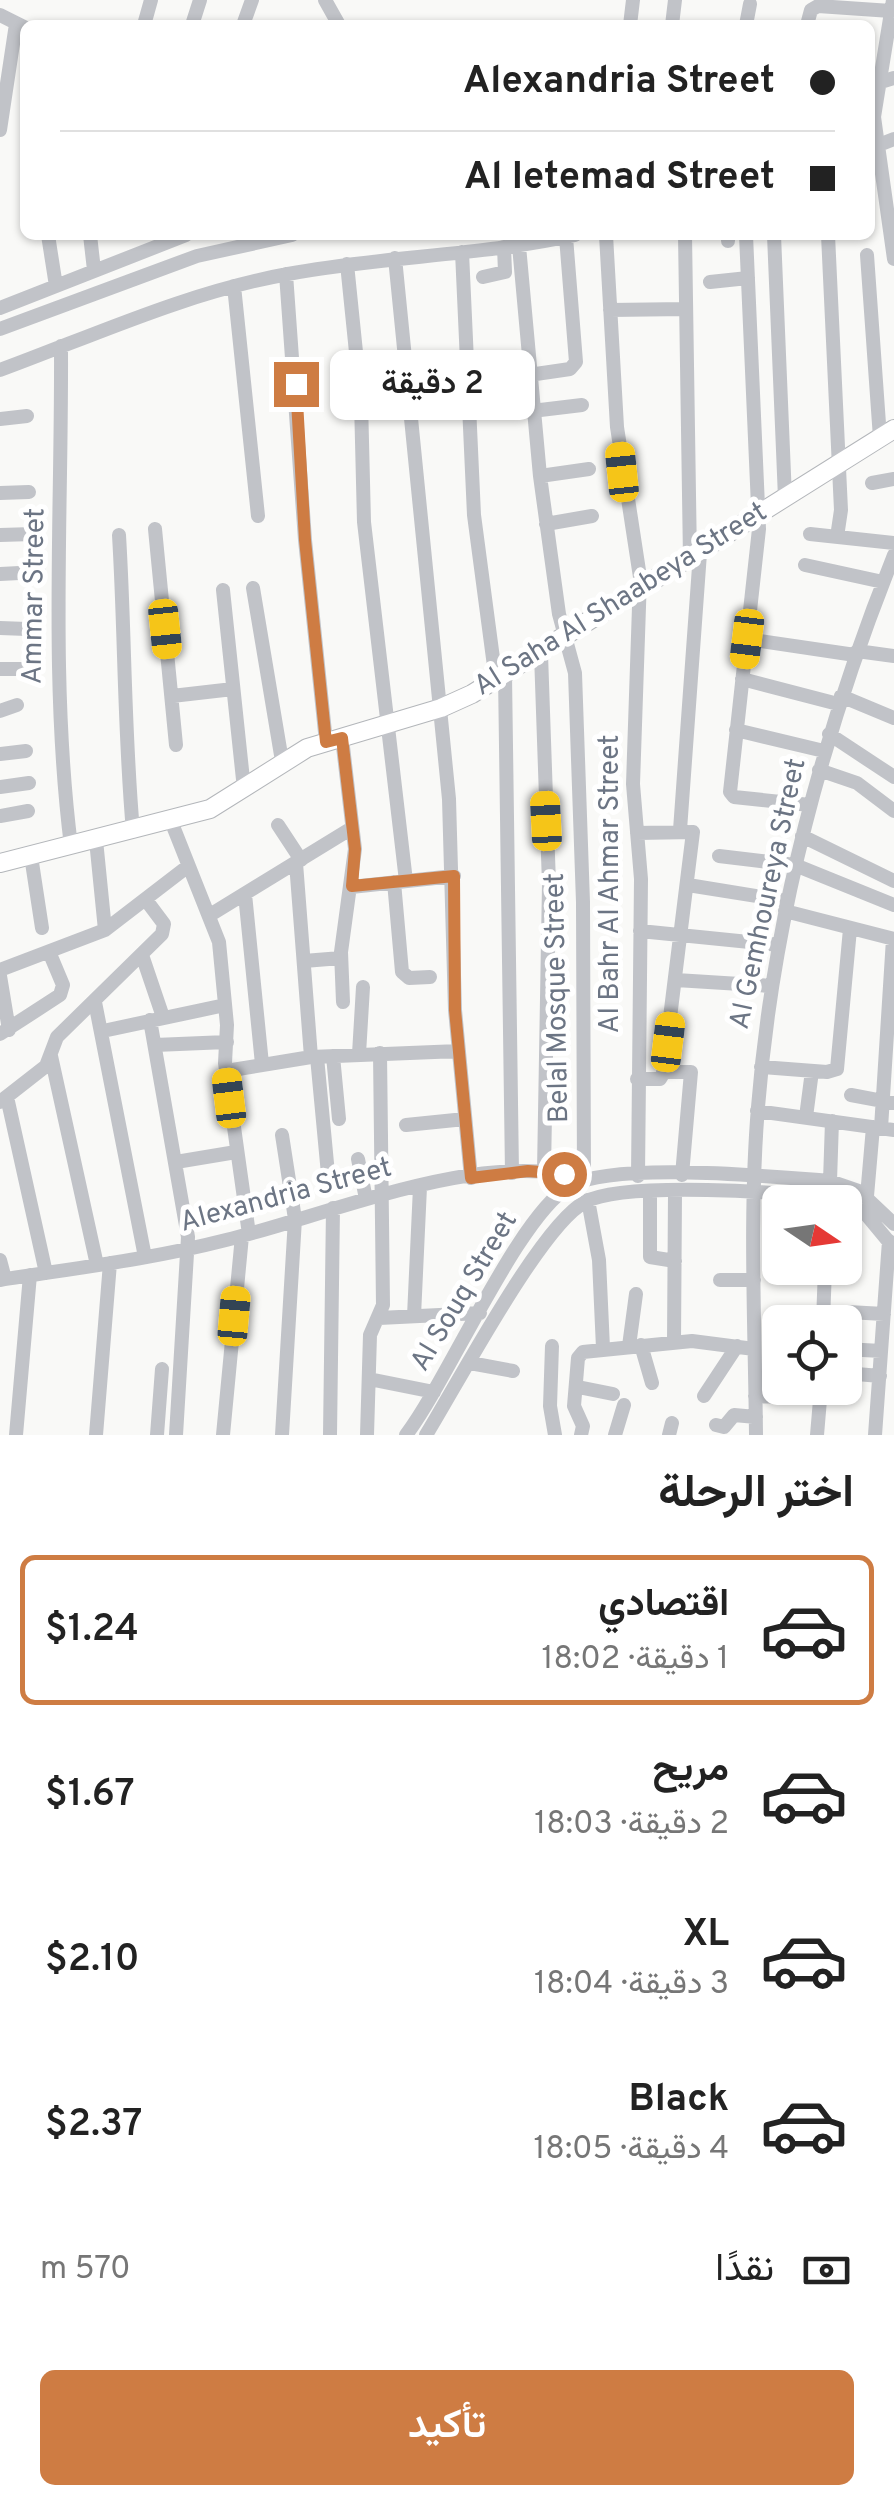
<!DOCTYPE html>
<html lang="ar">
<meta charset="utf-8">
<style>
body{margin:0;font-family:Overpass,Vazirmatn,sans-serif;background:#f6f6f6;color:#222;direction:rtl;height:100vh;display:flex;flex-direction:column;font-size:38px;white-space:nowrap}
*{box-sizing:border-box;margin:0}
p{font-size:32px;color:#767676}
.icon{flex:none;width:55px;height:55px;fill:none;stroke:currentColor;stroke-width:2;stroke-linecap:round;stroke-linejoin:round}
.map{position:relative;height:1435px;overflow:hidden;direction:ltr}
.drawer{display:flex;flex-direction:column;background:#fff;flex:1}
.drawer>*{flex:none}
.hud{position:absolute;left:20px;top:20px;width:855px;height:220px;border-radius:15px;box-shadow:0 2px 8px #0004;direction:rtl;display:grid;align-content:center;height:220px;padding:0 40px;background:#fff}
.needle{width:65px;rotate:103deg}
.fabs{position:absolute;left:762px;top:1185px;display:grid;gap:20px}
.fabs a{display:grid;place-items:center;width:100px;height:100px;border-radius:15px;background:#fff;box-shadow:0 2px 8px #0004;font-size:50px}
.end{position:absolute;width:45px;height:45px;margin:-22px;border:12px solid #ce7c43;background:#fff;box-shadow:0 0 0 5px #fff}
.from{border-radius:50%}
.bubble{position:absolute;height:70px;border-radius:15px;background:#fff;box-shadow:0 2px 8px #0004;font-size:32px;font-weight:600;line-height:70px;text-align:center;direction:rtl}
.car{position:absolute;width:30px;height:60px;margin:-30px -15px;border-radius:12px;box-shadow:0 0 8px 2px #0007;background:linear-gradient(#f5c518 24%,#345 0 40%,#f5c518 0 76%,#345 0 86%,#f5c518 0)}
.hud b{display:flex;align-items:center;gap:35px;height:95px;font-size:38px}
.hud b+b{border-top:2px solid #e0e0e0}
.hud i{width:25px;height:25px;background:#222}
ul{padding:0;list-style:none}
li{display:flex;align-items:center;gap:30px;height:150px;margin:0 20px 15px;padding:0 20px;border:5px solid transparent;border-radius:15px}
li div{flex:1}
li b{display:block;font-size:38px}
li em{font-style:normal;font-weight:600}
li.selected{border-color:#ce7c43}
li>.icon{width:90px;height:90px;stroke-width:1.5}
h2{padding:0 40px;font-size:45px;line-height:120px}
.pay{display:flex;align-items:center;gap:25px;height:110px;padding:0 40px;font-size:38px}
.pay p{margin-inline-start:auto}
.cta{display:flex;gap:20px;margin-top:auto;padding:20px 40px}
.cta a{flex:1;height:115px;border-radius:15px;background:#ce7c43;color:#fff;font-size:40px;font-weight:600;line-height:115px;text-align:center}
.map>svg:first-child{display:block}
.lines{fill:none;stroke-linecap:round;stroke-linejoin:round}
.major-casing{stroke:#b3b6ba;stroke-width:20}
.minor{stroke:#c1c3c8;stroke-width:14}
.major{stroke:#fff;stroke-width:18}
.route{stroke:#ce7c43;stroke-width:12}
.labels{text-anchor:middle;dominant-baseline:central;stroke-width:10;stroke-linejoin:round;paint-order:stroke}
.street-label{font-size:28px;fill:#6c7584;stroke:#fff}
</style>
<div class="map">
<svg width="894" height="1435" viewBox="0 0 894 1435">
<rect width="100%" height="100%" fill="#f9f9f7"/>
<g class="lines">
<defs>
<path id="major" d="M0 863 210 809 307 748 441 708 472 694 894 429"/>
</defs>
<use href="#major" class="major-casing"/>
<path class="minor" d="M325 0 339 25
M893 0 874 117 894 259
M0 15 24 27
M144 25 151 0
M192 25 200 0
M243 25 252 0
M630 25 633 0
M672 25 675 0
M746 25 750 4
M807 25 811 10 818 6 891 11
M871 85 894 78
M0 130 16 24
M871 148 894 139
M48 235 56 286
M90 235 94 270
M606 235 617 427 640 577 633 784 641 879 638 1176
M685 235 690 559
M728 235V241
M746 235 759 529 730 792 734 797 810 805
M774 235 785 498
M828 235 841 510 837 537
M462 252 474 515 496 681
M867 255 880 438
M395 258 449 799 455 1010 471 1178
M347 264 361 401 364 522 406 881
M286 274 305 540 326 742
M483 277 505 272 504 247
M710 282 748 278
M234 286 258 516
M0 308 186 235
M610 310 686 309
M0 329 197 256 292 235
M61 346C62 514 50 679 71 846
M0 370C95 335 188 292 288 274 383 256 481 256 575 235
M529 375 570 369 576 362 566 237
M532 411 582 405
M0 419 27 416
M540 476 589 469
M872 483 894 479
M0 493 29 492
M546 524 592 516
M155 529 176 745
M810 534 894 543
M0 535 33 534
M119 535C125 634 124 732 133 831
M805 565 883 582
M0 574 39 572
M253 588 282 761
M223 590 244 789
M0 628 27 629
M747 639 855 655
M857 651 894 656
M541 654 549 884 544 1171
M0 669H36
M505 675 512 1173
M742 679 838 704
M172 696 233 689
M841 696 894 718
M0 711 17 705
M736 730 824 751
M829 734 894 777
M342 738 355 849 341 952 343 1002
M0 754 26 751
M819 770 857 783 894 811
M0 787 29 783
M0 816 28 811
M171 821 219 942 227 1025 225 1063 249 1234
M278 825 301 860
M680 830 700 553
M802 836 894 881
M96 840 105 930
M31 856 42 928
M719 856 795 865 894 905
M296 863 311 1057
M394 882 402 972 409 978 430 977
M688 885 787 901
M351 887 454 876
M245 894 262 1064
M785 911 894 939
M210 915 352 828
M640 931 779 945
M142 955 163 1017
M304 961 341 958
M0 970 105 930 187 867
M0 976 9 1030
M676 980 772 986
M95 1002 145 1257
M150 1020 188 1237 176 1435
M103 1031 225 1005
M0 1034 60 995 63 985 50 954
M155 1045 227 1042
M359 1054 363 987
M51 1056 97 1265
M333 1056 339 1119
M317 1057 328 1174
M761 1067 827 1072 837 1069 850 929
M226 1071 311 1057 459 1051
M663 1072H691L682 1175
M637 1079H660L663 1074 693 832 637 833
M851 1095 894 1103
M7 1097 46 1273
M0 1102 46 1066 57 1037 162 934 164 924 146 900
M757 1111 894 1130
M806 1117 812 1071
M406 1125 465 1119
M881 1128 893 939
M358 1159 366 1199
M176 1162 236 1152
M830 1181 832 1121
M650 1192V1257L675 1261
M867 1196 873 1127
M588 1200 599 1260 603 1348
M0 1260 5 1279
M0 1280C76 1268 152 1259 226 1240 323 1217 488 1146 584 1180L583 902 575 673 559 614 540 476 518 235
M720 1280H754
M848 1312 884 1314
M414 1316 420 1187
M379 1318 480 1313
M823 1322 825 1268
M674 1342 675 1193
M641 1345 652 1383
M552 1346 550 1406 555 1435
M629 1346 636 1294
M845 1349 881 1351
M470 1363 513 1371
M845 1373 880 1376
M369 1379 434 1392
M578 1387 613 1394
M704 1396 737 1346
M755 1396 791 1397
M716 1425 724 1427 734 1415 756 1417
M16 1435 30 1275
M96 1435 110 1263
M157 1435 162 1369
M223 1435 242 1236
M282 1435 295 1219 282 1135
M330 1435 333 1208
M367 1435 370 1335 383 1305 380 1053
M406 1435C448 1380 519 1214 570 1186 616 1161 774 1177 830 1181L859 1191 894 1224
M426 1435C457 1385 541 1225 585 1202 624 1181 788 1192 837 1199L865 1213 894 1248
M581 1435 583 1426 574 1406 578 1358 583 1352 692 1341 754 1349
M615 1435 624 1405
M669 1435 672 1423
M756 1435C755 1326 749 1216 758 1107 773 917 823 732 894 555
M817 1435 821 1388
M875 1435 889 1241"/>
<use href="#major" class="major"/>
</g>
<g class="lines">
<path class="route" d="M296 384 305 540 326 742 342 738 355 849 352 886 454 876 455 1010 471 1178 528 1171 564 1174"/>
</g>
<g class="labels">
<g class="street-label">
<text transform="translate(35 596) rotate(-89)">Ammar Street</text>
<text transform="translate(621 600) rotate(-32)">Al Saha Al Shaabeya Street</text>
<text transform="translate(611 884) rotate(-90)">Al Bahr Al Ahmar Street</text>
<text transform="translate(769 894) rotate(-78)">Al Gemhoureya Street</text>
<text transform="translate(558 998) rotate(-91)">Belal Mosque Street</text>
<text transform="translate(286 1196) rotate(-15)">Alexandria Street</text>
<text transform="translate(465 1292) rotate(-59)">Al Souq Street</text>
</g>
</g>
</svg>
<div class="fabs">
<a><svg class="needle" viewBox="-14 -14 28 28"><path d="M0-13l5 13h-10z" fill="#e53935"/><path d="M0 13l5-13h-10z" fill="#767676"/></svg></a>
<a><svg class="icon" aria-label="locate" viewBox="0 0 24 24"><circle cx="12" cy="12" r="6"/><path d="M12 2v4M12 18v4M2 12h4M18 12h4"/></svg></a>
</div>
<i class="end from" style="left:564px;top:1174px"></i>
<i class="end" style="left:296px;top:384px"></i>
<div class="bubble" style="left:330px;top:350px;width:205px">2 دقيقة</div>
<i class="car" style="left:622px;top:472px;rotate:354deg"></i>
<i class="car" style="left:165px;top:629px;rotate:174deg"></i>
<i class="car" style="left:747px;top:639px;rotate:187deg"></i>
<i class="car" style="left:546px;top:821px;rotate:357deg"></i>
<i class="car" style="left:668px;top:1042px;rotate:7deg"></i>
<i class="car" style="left:229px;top:1098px;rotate:353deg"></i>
<i class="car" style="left:234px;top:1316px;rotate:5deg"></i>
<div class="hud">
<b><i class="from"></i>Alexandria Street</b>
<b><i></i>Al Ietemad Street</b>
</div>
</div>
<section class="drawer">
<h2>اختر الرحلة</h2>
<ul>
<li class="selected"><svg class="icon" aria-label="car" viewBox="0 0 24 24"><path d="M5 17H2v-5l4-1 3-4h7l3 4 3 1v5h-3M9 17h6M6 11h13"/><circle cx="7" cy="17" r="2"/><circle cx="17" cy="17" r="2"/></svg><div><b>اقتصادي</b><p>1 دقيقة · 18:02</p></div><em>$1.24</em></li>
<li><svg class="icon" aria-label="car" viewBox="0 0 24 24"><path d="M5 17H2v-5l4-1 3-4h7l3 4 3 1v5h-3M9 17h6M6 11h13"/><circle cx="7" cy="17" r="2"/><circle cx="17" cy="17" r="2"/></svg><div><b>مريح</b><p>2 دقيقة · 18:03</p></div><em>$1.67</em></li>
<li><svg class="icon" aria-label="car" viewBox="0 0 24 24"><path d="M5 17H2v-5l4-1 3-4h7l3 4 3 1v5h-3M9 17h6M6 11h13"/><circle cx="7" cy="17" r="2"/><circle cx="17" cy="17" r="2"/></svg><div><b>XL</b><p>3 دقيقة · 18:04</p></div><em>$2.10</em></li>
<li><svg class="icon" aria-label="car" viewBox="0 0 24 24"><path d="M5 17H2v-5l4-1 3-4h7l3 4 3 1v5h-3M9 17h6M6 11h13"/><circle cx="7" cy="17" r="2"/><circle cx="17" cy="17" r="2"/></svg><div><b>Black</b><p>4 دقيقة · 18:05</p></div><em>$2.37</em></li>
</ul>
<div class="pay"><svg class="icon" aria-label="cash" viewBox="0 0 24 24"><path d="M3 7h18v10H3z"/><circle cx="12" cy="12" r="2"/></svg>نقدًا<p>570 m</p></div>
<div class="cta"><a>تأكيد</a></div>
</section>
